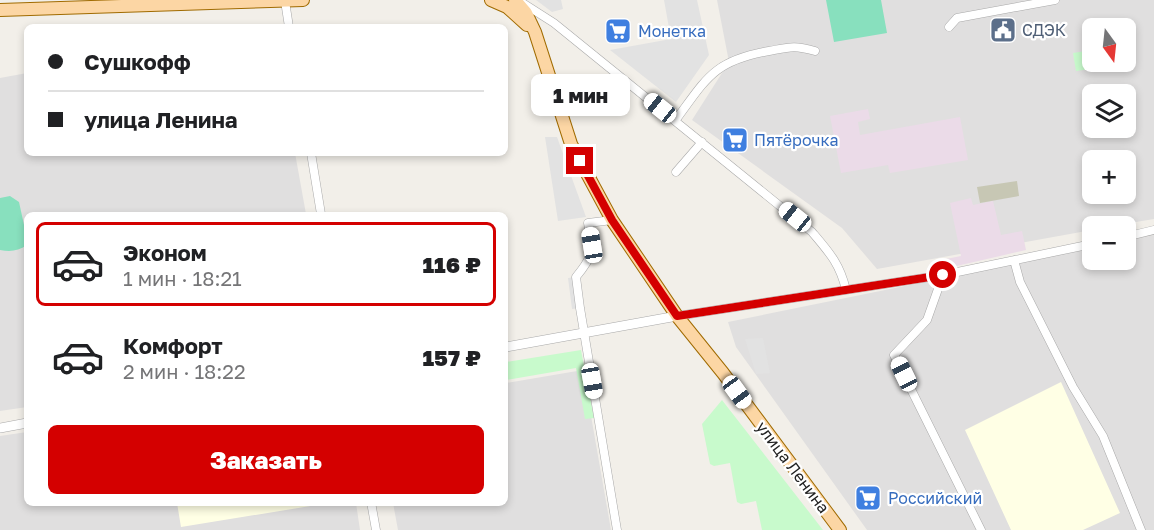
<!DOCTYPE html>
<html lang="ru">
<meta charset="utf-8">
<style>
body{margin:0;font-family:"Golos Text",sans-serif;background:#f2f2f2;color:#202124;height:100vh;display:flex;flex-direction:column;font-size:22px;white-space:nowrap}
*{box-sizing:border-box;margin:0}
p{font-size:20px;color:#757577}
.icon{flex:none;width:33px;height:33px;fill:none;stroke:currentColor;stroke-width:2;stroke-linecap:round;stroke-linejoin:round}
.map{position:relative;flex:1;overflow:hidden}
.drawer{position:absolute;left:24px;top:212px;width:484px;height:294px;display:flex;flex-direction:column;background:#fff;border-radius:9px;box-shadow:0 3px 9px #0003}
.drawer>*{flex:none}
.hud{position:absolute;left:24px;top:24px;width:484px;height:132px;border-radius:9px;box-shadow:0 3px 9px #0003;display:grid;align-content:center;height:132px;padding:0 24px;background:#fff}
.needle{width:39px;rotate:165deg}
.fabs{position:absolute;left:1082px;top:18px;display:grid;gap:12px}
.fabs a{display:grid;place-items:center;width:54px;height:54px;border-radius:9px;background:#fff;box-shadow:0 3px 9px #0003;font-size:30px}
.end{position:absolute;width:27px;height:27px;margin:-14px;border:8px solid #d40000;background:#fff;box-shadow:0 0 0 3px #fff}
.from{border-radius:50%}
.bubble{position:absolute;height:42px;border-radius:9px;background:#fff;box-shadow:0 3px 9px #0003;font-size:20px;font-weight:800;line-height:42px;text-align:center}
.car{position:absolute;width:18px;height:36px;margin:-18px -9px;border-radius:8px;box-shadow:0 0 4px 2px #0007;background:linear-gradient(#fff 24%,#345 0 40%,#fff 0 76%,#345 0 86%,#fff 0)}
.hud b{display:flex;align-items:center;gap:21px;height:57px;font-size:22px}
.hud b+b{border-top:2px solid #e0e0e0}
.hud i{width:15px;height:15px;background:#202124}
ul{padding:10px 0 0;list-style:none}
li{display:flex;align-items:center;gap:18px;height:84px;margin:0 12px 9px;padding:0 12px;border:3px solid transparent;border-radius:9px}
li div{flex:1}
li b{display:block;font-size:22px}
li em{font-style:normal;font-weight:800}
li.current{border-color:#d40000}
li>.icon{width:54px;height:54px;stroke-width:1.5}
.button{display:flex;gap:12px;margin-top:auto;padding:12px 24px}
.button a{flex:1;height:69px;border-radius:9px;background:#d40000;color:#fff;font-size:24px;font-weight:800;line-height:69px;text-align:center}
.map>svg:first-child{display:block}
.residential{fill:#e0dfdf;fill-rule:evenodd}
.industrial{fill:#ebdbe8}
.education{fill:#ffffe5}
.construction{fill:#c7c7b4}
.park{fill:#c8facc}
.pitch{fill:#88e0be}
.parking{fill:#e2e2e2}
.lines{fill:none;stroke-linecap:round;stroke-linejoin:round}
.minor-casing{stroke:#a9a9a9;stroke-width:9}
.tertiary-casing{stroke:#a9a9a9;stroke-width:10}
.primary-casing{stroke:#a06b00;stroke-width:14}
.minor{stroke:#fff;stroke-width:8}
.tertiary{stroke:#fff;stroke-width:9}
.primary{stroke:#fcd6a4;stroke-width:12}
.route{stroke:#d40000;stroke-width:8}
.labels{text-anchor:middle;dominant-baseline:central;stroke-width:4.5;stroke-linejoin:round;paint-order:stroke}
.service-label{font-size:16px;fill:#4e5e75;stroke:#fff;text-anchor:start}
.shop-label{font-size:16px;fill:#366cbe;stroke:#fff;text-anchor:start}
.street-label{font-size:16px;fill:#222;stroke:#fff}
</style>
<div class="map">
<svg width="1154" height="530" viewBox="0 0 1154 530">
<rect width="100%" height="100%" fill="#f2efe9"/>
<path class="residential" d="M717 0H1154V219L1112 226H1092V230L877 269 842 228 692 120 729 62ZM1092 28H1125V62H1092ZM1092 94H1125V128H1092ZM1092 160H1125V194H1092Z
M27 73V153H295L306 214H27V407L0 411V78Z
M1154 235V530H867L736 347 728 322 1092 248V260H1125V241Z
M583 370 611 530H398L393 503 506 502V383Z
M27 432V502L356 503 360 530H0V436Z"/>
<path class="industrial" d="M868 109 870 119 858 122 860 135 960 117 968 160 890 173 888 165 841 173 830 116Z
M971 198 973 205 993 201 1001 235 1022 231 1026 250 948 268 946 259 961 256 950 203Z"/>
<path class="education" d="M1061 382 1120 513 1083 530H1011L965 430Z
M177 503V502L329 503 181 527Z"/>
<path class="construction" d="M1017 181 1019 196 980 203 977 187Z"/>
<path class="park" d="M1092 50V62H1097L1098 68 1076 71 1073 53Z
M581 350 594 418 585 419 576 368 506 380V362Z
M722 400 823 530H762L756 501 741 504 737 502 730 463 714 466 710 464 702 424Z"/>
<path class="pitch" d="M826 0H881L887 33 834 42Z
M10 196 19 202 26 234 27 245C18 251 11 252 0 250V198Z"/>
<path class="parking" d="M536 0H561L563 9 552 12Z
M664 0H697L709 55 676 102 610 50 671 39Z
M545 137H557L586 217 558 221Z
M576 277 580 308 572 309 568 278Z
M763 338 770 373 756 374 745 339Z"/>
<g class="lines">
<defs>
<path id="minor" d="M285 1 289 27
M521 2 554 23 812 232C829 252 840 264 846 290
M949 27 957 18 1055 0
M675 121C707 78 713 61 769 51 790 47 794 45 815 51
M311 153 321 214
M676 172 702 142
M612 220 588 223C593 251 595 254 576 277L580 308 617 530
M1125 237 1154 230
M1014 260 1020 282 1073 387 1103 436 1141 530
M943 275 927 320 894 355 981 530
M677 316 943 275 1092 244
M371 502 376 530"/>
<path id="tertiary" d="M506 347 677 316
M0 428 27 423"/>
<path id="primary" d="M491 0 507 7 527 25
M515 0 526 13 535 32 571 144 612 220 677 316 723 373 840 530
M0 10 303 0"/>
</defs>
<use href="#minor" class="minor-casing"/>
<use href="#tertiary" class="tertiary-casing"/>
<use href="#primary" class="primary-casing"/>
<use href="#minor" class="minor"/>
<use href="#tertiary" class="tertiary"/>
<use href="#primary" class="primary"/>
</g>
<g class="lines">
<path class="route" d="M580 161 612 220 677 316 943 275"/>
</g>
<defs>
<symbol id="civic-square" viewBox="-11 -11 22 22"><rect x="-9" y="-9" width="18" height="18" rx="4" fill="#5c6f8a" stroke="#fff"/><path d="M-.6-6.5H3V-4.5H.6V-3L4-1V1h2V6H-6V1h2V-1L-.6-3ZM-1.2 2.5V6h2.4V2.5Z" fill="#fff"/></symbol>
<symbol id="supermarket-square" viewBox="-11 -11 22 22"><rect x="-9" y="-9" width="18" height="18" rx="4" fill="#3f7fe0" stroke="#fff"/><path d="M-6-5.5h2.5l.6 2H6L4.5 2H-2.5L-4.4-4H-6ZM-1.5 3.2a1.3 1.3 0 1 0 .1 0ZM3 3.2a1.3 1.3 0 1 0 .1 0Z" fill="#fff"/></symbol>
</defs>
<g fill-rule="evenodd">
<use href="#civic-square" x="988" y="15" width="30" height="30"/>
<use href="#supermarket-square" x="603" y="16" width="30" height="30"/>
<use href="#supermarket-square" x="720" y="125" width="30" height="30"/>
<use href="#supermarket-square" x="853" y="483" width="30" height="30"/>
</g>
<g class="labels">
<g class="service-label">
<text x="1022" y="30">СДЭК</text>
</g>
<g class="shop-label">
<text x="638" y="31">Монетка</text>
<text x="754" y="140">Пятёрочка</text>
<text x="888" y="498">Российский</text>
</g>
<g class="street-label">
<text transform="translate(793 467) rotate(53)">улица Ленина</text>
</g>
</g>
</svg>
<div class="fabs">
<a><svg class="needle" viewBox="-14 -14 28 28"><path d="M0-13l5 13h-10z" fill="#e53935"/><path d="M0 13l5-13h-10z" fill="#757577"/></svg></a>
<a><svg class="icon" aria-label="layers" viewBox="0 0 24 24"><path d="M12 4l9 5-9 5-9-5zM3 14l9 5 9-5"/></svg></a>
<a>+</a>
<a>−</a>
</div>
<i class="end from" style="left:943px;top:275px"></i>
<i class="end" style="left:580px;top:161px"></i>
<div class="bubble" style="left:531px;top:74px;width:99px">1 мин</div>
<i class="car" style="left:660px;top:108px;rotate:309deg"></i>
<i class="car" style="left:795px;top:217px;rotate:309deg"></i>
<i class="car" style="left:592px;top:245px;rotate:351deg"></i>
<i class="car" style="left:904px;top:374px;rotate:334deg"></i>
<i class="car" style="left:592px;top:381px;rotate:170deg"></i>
<i class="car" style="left:737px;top:392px;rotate:144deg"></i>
<div class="hud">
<b><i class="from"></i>Сушкофф</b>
<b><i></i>улица Ленина</b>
</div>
<section class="drawer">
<ul>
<li class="current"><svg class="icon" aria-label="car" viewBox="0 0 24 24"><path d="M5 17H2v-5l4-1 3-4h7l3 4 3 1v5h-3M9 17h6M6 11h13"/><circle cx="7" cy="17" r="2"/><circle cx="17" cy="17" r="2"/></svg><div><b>Эконом</b><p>1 мин · 18:21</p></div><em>116 ₽</em></li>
<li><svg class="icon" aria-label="car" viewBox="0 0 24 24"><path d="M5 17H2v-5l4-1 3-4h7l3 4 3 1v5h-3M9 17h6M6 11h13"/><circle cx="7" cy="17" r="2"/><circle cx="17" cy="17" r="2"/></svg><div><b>Комфорт</b><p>2 мин · 18:22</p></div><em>157 ₽</em></li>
</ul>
<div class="button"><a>Заказать</a></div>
</section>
</div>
